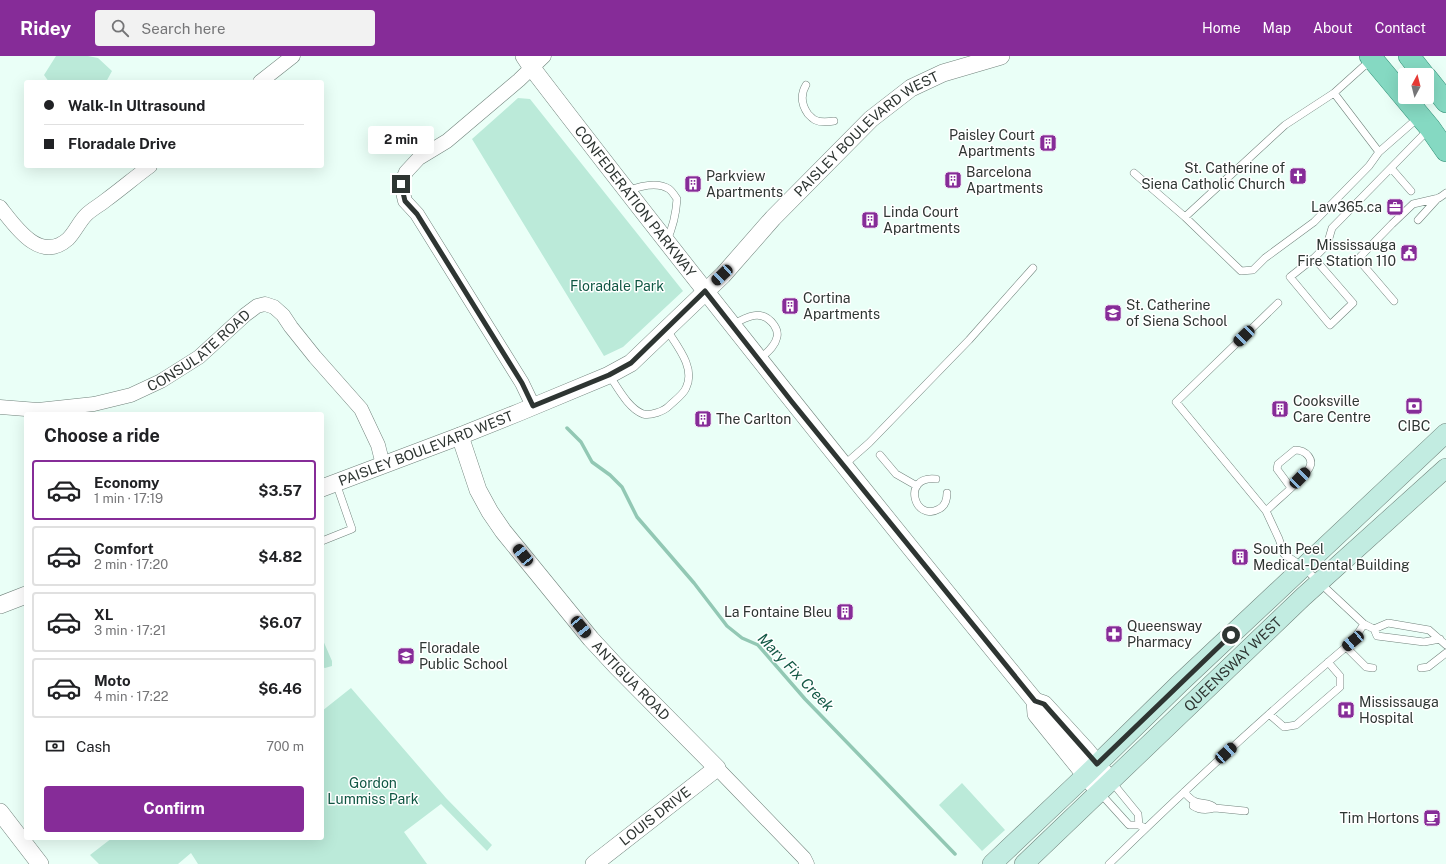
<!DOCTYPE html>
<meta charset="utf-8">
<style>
body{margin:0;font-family:"Public Sans",sans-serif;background:#f2f2f2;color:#202124;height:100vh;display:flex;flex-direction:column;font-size:15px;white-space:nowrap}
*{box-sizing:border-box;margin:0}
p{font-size:13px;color:#757577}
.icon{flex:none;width:22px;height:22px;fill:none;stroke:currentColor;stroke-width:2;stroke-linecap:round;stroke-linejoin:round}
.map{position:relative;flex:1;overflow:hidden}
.drawer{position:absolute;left:24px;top:356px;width:300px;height:428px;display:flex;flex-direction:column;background:#fff;border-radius:4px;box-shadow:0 4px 16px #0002}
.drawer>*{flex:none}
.top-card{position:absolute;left:24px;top:24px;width:300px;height:88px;border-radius:4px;box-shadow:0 4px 16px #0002;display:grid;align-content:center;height:88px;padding:0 20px;background:#fff}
.needle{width:26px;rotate:7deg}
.tools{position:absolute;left:1398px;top:12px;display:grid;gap:8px}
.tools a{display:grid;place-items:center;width:36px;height:36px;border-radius:4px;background:#fff;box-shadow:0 4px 16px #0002;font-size:20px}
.end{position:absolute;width:18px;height:18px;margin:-9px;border:5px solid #2e3532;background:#fff;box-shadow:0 0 0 2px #fff}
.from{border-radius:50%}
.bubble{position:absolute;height:28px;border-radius:4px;background:#fff;box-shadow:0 4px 16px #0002;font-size:13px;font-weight:700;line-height:28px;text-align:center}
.car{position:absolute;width:12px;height:24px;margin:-12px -6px;border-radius:5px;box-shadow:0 0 3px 1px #0007;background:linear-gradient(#222 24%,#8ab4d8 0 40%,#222 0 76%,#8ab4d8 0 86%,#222 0)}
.top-card b{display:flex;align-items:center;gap:14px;height:38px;font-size:15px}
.top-card b+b{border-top:1px solid #e0e0e0}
.top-card i{width:10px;height:10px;background:#202124}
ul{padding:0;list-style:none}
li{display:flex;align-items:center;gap:12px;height:60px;margin:0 8px 6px;padding:0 12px;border:2px solid #e0e0e0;border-radius:4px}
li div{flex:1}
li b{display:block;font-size:15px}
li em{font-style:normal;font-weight:700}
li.active{border-color:#862c98}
li>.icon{width:36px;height:36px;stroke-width:1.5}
h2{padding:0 20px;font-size:18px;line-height:48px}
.pay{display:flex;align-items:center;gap:10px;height:44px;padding:0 20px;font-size:15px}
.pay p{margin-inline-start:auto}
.button{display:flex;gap:8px;margin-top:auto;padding:8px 20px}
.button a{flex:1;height:46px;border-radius:4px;background:#862c98;color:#fff;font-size:16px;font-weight:700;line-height:46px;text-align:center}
header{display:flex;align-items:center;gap:24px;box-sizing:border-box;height:56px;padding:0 20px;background:#862c98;color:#fff}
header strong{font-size:19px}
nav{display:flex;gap:22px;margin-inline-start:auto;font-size:14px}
.search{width:280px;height:36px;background:#f2f2f2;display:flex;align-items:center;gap:10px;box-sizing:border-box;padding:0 14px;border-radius:4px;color:#757577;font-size:15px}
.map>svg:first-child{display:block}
.green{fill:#bbead9}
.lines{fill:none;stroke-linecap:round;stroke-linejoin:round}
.stream{stroke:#92c8b4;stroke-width:3.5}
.service-casing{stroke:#71837c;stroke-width:8}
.minor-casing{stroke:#71837c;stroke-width:15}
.tertiary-casing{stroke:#71837c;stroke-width:18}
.secondary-casing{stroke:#71837c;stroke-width:20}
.primary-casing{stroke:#328f76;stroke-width:22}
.service{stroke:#fff;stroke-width:7}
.minor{stroke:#fff;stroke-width:14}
.tertiary{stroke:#fff;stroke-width:17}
.secondary{stroke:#c2ece1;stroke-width:19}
.primary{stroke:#85d9c2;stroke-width:21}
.route{stroke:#2e3532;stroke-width:5}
.labels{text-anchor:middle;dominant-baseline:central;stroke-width:3;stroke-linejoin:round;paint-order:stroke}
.poi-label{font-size:14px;fill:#2e3532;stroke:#fff;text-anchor:start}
.street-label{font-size:14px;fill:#2e3532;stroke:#fff}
.park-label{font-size:14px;fill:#0f5643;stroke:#fff}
.water-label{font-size:15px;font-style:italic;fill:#145946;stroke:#fff}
</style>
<header>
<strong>Ridey</strong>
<div class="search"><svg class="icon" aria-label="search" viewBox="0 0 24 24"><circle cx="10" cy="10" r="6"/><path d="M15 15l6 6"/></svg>Search here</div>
<nav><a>Home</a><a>Map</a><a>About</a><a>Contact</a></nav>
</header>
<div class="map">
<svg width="1446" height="808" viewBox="0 0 1446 808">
<rect width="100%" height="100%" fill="#eafff7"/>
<path class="green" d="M56 0H88L98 2 112 15 106 26H49L44 19Z
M518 42 530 43 683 235 623 291 604 300 472 83Z
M322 582 332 605V610L325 612 322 611Z
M351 632 446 742 492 789 487 795 441 748 404 776 427 808H198L191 797 178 808H99L90 799 112 782H322V655Z
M962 727 1005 774 982 795 939 749Z"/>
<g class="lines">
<path class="stream" d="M567 372 581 386 592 406 610 419 622 431 637 461 694 527 727 570 742 582 758 589 805 643 955 798"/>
<defs>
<path id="service" d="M806 29C800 39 801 48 808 58 810 60 813 63 815 64 821 67 828 66 834 65
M1334 37 1379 96
M1391 112 1411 135
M1134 117 1185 161 1241 215 1253 214 1265 202 1314 166 1369 110 1379 96 1419 61
M627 135C640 130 657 125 669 133 672 135 675 140 677 143 676 158 673 171 667 184
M1185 161 1285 69 1334 37 1364 10 1372 6
M1418 164 1438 142
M1314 202 1353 247 1330 269 1290 221 1314 202 1327 189 1332 172 1429 73
M1394 245 1358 203 1392 168 1413 148 1439 142 1446 137
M1278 247 1176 346 1266 455 1279 483 1284 498 1303 511 1364 568 1374 573 1377 580 1424 586 1440 583
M732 269C746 261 762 252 774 269 776 272 778 277 777 281 775 291 766 297 760 303
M609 319C618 332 628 352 643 358 651 360 664 355 669 350 674 345 683 339 686 332 696 312 677 290 667 274
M880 399 896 418 917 430
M844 409 869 387 969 284 1033 212
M936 423C901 419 914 467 939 453 945 450 947 443 947 437
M1266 455C1279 442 1297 429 1308 414 1316 403 1305 394 1295 394L1278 408 1277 413 1291 432
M322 485 352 473 336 427
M1374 573 1388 567 1429 574 1446 589
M1346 591 1366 611 1373 612
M1421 612 1428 611 1446 597
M1269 658 1284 671 1296 669 1340 631V620L1328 606
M1111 725 1138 758 1139 769
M1184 736C1187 739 1190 743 1194 745 1201 749 1209 745 1215 752 1208 754 1199 754 1193 750V745
M1100 737 1129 769H1139L1145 772
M1215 752 1245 755
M1109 808C1188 731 1269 656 1353 585L1364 568"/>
<g id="minor">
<path d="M260 26 293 0"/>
<path d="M0 151C15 170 40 208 68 183 75 176 79 166 86 159 92 153 100 149 106 144 121 133 135 121 150 110"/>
<path d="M533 350 522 327 417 158 405 145 401 128 406 116 419 102 447 85 519 24 544 0"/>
<path id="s1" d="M0 351 38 354 94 348 131 339 161 325 199 301 245 259 257 250 265 248 274 251 283 259 291 271 315 301 361 353 378 389 383 409"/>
<path d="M717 712 804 802 807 808"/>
</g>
<g id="tertiary">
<path id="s2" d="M524 0 532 12C696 226 864 436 1035 645L1044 648 1087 695 1110 724"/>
<path id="s3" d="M460 380 478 434 490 456 503 475 591 583 616 610 717 712 594 808"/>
<path id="s4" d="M322 432 460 380 520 356 609 319 631 307 723 219 773 162 871 63 911 32 943 17 1001 0"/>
<path d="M0 549 26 539"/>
<path d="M1035 645 1036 658 1099 736"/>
<path d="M0 756 40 808"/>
</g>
<g id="secondary">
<path d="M992 808 1086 719 1180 627 1446 377"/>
<path id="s5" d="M1024 808 1303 541 1446 412"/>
</g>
<path id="primary" d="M1370 0 1430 72 1446 95
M1409 0 1424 19
M1427 22 1446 46"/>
</defs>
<use href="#service" class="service-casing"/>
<use href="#minor" class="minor-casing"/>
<use href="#tertiary" class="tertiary-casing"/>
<use href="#secondary" class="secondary-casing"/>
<use href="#primary" class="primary-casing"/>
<use href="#service" class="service"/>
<use href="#minor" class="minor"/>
<use href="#tertiary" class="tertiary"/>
<use href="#secondary" class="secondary"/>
<use href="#primary" class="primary"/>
</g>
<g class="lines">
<path class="route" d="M401 128 405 145 417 158 522 327 533 350 609 319 631 307 705 235 792 346 1035 645 1044 648 1097 708 1231 579"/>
</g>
<defs>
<symbol id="building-square" viewBox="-11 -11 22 22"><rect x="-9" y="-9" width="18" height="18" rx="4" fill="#862c98" stroke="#fff"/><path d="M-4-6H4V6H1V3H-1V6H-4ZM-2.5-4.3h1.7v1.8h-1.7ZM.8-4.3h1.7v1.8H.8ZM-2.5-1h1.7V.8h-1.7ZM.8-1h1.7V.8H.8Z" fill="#fff"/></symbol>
<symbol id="church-square" viewBox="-11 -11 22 22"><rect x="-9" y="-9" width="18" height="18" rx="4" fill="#862c98" stroke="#fff"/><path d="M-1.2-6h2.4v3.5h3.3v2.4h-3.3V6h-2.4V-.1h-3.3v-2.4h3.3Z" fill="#fff"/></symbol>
<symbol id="office-square" viewBox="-11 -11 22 22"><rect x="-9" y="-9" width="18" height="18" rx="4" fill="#862c98" stroke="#fff"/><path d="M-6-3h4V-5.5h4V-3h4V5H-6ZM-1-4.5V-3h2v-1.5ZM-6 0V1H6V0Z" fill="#fff"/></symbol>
<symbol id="civic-square" viewBox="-11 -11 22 22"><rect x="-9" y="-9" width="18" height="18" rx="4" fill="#862c98" stroke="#fff"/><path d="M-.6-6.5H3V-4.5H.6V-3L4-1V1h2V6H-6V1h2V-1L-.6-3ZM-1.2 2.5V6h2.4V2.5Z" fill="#fff"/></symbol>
<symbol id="school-square" viewBox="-11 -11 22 22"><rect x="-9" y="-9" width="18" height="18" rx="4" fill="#862c98" stroke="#fff"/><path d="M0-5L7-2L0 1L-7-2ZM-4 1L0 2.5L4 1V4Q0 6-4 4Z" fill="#fff"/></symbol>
<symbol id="bank-square" viewBox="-11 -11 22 22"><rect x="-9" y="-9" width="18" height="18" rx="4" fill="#862c98" stroke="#fff"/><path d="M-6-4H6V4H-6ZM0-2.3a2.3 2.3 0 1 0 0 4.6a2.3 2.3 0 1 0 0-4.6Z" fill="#fff"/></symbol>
<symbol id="pharmacy-square" viewBox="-11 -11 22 22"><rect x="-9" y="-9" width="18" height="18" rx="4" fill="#862c98" stroke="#fff"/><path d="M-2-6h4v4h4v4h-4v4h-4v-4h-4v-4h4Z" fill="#fff"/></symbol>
<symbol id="hospital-square" viewBox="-11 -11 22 22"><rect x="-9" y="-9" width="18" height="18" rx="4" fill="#862c98" stroke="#fff"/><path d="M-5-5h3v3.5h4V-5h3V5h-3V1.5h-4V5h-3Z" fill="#fff"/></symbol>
<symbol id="cafe-square" viewBox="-11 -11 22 22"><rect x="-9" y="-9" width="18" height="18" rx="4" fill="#862c98" stroke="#fff"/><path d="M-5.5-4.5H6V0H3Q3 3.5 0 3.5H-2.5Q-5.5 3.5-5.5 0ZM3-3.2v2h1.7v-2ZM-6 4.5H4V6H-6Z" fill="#fff"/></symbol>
</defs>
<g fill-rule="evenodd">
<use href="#building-square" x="1038" y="77" width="20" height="20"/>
<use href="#church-square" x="1288" y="110" width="20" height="20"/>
<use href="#building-square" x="943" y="114" width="20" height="20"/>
<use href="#building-square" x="683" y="118" width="20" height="20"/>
<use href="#office-square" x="1385" y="141" width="20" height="20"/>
<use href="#building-square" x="860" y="154" width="20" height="20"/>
<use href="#civic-square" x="1399" y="187" width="20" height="20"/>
<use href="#building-square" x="780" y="240" width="20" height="20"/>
<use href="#school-square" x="1103" y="247" width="20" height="20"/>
<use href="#bank-square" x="1404" y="340" width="20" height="20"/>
<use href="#building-square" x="1270" y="343" width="20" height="20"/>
<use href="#building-square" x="693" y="353" width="20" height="20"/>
<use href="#building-square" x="1230" y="491" width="20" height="20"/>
<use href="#building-square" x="835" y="546" width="20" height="20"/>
<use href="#pharmacy-square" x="1104" y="568" width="20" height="20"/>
<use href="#school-square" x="396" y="590" width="20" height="20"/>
<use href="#hospital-square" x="1336" y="644" width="20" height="20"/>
<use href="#cafe-square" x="1422" y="752" width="20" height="20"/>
</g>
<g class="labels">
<g class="poi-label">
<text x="1035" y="79" text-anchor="end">Paisley Court<tspan x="1035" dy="16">Apartments</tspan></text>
<text x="1285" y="112" text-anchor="end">St. Catherine of<tspan x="1285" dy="16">Siena Catholic Church</tspan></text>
<text x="966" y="116">Barcelona<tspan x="966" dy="16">Apartments</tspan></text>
<text x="706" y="120">Parkview<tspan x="706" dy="16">Apartments</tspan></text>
<text x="1382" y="151" text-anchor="end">Law365.ca</text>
<text x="883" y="156">Linda Court<tspan x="883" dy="16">Apartments</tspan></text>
<text x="1396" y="189" text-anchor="end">Mississauga<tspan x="1396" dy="16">Fire Station 110</tspan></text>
<text x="803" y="242">Cortina<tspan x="803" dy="16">Apartments</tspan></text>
<text x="1126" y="249">St. Catherine<tspan x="1126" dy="16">of Siena School</tspan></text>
<text x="1293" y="345">Cooksville<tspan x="1293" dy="16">Care Centre</tspan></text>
<text x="716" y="363">The Carlton</text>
<text x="1414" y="370" text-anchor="middle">CIBC</text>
<text x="1253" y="493">South Peel<tspan x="1253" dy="16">Medical-Dental Building</tspan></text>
<text x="832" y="556" text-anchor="end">La Fontaine Bleu</text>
<text x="1127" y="570">Queensway<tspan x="1127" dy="16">Pharmacy</tspan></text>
<text x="419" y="592">Floradale<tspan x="419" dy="16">Public School</tspan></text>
<text x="1359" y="646">Mississauga<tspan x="1359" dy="16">Hospital</tspan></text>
<text x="1419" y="762" text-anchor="end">Tim Hortons</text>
</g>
<g class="street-label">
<text stroke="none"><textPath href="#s4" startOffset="663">PAISLEY BOULEVARD WEST</textPath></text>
<text stroke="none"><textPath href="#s2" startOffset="183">CONFEDERATION PARKWAY</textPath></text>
<text stroke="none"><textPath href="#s1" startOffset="214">CONSULATE ROAD</textPath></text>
<text stroke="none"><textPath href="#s4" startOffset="111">PAISLEY BOULEVARD WEST</textPath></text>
<text stroke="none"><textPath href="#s5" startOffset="289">QUEENSWAY WEST</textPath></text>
<text stroke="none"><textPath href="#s3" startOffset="302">ANTIGUA ROAD</textPath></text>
<text transform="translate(655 760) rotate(-38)">LOUIS DRIVE</text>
</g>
<g class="park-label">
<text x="617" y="230">Floradale Park</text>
<text x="373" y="727">Gordon<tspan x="373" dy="16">Lummiss Park</tspan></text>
</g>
<g class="water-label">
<text transform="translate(796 616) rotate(46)">Mary Fix Creek</text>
</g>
</g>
</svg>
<div class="tools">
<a><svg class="needle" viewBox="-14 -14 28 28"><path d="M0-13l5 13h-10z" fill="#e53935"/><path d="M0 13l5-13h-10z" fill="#757577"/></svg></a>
</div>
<i class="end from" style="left:1231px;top:579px"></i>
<i class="end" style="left:401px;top:128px"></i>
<div class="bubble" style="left:368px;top:70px;width:66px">2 min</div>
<i class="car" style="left:722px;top:219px;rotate:227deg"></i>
<i class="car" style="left:1244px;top:280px;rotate:226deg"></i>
<i class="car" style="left:1300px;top:422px;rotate:44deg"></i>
<i class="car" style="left:523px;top:499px;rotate:321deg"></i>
<i class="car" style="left:581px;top:571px;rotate:141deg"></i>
<i class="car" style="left:1353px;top:585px;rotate:230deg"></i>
<i class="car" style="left:1226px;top:697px;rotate:48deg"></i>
<div class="top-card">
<b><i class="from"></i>Walk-In Ultrasound</b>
<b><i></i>Floradale Drive</b>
</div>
<section class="drawer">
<h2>Choose a ride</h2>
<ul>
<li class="active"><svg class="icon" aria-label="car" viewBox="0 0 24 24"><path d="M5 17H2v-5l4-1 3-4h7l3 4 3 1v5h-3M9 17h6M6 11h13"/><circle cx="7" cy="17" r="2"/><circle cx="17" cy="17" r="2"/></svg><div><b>Economy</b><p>1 min · 17:19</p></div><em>$3.57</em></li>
<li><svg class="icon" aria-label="car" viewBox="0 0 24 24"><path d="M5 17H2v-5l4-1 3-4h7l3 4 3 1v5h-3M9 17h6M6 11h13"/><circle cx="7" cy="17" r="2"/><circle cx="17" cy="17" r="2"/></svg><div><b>Comfort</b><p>2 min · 17:20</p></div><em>$4.82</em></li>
<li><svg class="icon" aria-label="car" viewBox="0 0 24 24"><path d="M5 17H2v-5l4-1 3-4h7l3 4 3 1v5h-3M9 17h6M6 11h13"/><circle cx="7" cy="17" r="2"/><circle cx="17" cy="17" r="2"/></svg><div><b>XL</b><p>3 min · 17:21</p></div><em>$6.07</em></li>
<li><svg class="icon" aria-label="car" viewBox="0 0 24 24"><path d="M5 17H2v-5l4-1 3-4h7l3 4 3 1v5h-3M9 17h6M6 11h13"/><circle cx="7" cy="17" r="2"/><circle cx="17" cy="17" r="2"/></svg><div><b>Moto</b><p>4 min · 17:22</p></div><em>$6.46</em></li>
</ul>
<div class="pay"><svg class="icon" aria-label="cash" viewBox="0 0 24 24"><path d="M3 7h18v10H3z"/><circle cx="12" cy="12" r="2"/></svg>Cash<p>700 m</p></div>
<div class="button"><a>Confirm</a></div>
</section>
</div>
